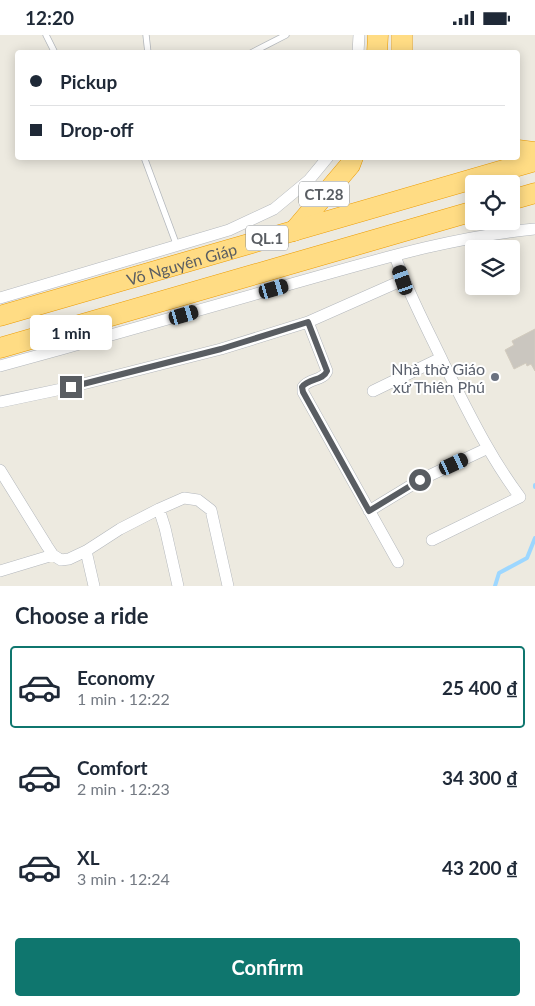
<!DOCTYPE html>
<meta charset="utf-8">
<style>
body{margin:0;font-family:Lato,sans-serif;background:#f2f2f3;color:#1f2937;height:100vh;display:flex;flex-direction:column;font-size:19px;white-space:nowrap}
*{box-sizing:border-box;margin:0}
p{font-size:16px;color:#747a83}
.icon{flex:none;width:28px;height:28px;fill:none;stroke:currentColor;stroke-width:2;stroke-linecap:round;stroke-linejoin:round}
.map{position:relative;height:551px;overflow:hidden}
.side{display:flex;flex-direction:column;background:#fff;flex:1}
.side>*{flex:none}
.top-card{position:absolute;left:15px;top:15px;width:505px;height:110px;border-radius:5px;box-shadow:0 2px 12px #0003;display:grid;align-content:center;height:110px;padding:0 15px;background:#fff}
.controls{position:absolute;left:465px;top:140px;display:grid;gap:10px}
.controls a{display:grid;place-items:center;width:55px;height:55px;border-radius:5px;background:#fff;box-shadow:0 2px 12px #0003;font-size:25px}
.end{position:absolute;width:22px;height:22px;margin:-11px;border:6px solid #595d62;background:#fff;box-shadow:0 0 0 2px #fff}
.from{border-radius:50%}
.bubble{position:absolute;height:35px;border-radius:5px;background:#fff;box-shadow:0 2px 12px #0003;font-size:16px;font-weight:700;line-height:35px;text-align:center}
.car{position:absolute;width:15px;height:30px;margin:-15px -8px;border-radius:6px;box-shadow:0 0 4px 1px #0007;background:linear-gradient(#222 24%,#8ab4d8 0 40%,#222 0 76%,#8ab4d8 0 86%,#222 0)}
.top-card b{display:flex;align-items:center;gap:18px;height:48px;font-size:19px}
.top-card b+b{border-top:1px solid #e0e1e3}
.top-card i{width:12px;height:12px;background:#1f2937}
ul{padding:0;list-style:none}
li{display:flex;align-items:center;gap:15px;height:82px;margin:0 10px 8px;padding:0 5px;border:2px solid transparent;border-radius:5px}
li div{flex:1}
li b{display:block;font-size:19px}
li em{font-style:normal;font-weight:700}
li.selected{border-color:#0f766e}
li>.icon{width:45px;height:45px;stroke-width:1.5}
h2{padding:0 15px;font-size:22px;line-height:60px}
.primary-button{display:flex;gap:10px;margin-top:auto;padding:10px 15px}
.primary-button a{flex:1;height:58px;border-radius:5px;background:#0f766e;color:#fff;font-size:20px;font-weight:700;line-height:58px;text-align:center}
.status{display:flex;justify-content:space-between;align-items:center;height:35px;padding:0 25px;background:#fff;direction:ltr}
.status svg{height:14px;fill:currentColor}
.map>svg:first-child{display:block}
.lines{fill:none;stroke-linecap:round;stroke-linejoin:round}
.stream{stroke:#9dd7ff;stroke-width:4}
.building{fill:#cac6bf;stroke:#d2cbbe}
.lane-casing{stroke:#b3b7bc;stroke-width:7}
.street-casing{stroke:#b3b7bc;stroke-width:12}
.highway-casing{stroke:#ec9b00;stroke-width:21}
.lane{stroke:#fff;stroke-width:5.5}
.street{stroke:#fff;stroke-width:11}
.highway{stroke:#ffdc84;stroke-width:20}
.route{stroke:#595d62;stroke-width:6}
.worship-dot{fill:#6b7280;stroke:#fff;stroke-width:2}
.labels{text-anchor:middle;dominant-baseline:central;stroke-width:4;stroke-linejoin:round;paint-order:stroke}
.shield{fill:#fff;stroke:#8b8e91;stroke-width:1}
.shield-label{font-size:15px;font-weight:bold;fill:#595d62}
.street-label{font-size:16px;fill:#595d62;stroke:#fff}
.worship-label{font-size:16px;fill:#5b616d;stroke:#fff;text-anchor:end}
</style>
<div class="status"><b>12:20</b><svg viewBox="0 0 49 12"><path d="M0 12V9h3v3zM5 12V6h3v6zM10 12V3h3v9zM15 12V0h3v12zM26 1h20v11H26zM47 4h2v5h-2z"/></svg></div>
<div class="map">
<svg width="535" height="551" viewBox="0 0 535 551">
<rect width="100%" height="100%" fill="#edeae0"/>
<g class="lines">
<path class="stream" d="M535 450V452
M495 551 499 538 527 523 535 503"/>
</g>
<path class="building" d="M535 294V336L531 329 527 331 526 328 514 334 505 315 514 310 512 306Z"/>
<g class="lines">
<defs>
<path id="lane" d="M46 0 55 18
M146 0 148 18
M251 18 286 0
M144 122 177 211"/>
<path id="street" d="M358 18 359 0
M395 221C408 258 427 293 444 329 467 374 489 421 520 462L432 505
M0 263 229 195 274 174 309 145 328 122
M308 287 327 336C323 346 309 343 303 352V357L398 527
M0 331C95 305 190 278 284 251 367 228 449 202 535 194
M373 356 441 323
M0 367 71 352 221 314 308 287 403 245
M0 435 47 511 53 520 61 525 69 524 86 516 120 494 159 474 184 463 198 465 211 475 228 551
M159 474 165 493 178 551
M369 476 420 445 488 413
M86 516 94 551
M0 536 53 520"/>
<g id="highway">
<path d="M402 0V18"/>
<path d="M377 18 378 0"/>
<path d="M518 115 535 117"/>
<path d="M511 165 535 158"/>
<path d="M294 196 350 130 353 122"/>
<path id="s1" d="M0 281 535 126"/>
<path d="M0 313 474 176"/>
</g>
</defs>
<use href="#lane" class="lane-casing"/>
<use href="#street" class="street-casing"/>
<use href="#highway" class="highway-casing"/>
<use href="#lane" class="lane"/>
<use href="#street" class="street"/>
<use href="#highway" class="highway"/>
</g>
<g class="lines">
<path class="route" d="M71 352 221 314 308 287 327 336C323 346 309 343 302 352L303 357 369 476 420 445"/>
</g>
<circle class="worship-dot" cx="495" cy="342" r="5"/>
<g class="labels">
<g class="shield">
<rect x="299" y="146.5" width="50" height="25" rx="4"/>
<rect x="246" y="190.5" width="42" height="25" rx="4"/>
</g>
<g class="shield-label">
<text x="324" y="159">CT.28</text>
<text x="267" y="203">QL.1</text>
</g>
<g class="street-label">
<text stroke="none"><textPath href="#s1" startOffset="189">Võ Nguyên Giáp</textPath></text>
</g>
<g class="worship-label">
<text x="485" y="333">Nhà thờ Giáo<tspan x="485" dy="18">xứ Thiên Phú</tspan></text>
</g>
</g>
</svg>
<div class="controls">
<a><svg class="icon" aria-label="locate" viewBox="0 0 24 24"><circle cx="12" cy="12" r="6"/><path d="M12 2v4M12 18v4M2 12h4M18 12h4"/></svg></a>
<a><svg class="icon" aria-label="layers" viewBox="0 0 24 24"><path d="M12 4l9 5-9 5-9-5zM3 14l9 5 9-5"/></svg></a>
</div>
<i class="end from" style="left:420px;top:445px"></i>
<i class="end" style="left:71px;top:352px"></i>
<div class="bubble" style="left:30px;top:280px;width:82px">1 min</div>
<i class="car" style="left:403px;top:245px;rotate:341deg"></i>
<i class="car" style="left:274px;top:254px;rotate:74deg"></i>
<i class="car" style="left:184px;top:280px;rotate:74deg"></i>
<i class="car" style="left:454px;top:429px;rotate:65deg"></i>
<div class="top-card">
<b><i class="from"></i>Pickup</b>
<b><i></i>Drop-off</b>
</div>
</div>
<section class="side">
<h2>Choose a ride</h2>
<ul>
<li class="selected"><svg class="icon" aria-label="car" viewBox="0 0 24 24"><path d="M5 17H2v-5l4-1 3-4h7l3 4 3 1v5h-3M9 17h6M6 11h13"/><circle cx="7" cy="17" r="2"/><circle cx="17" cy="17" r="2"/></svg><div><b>Economy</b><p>1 min · 12:22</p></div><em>25 400 ₫</em></li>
<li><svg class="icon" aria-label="car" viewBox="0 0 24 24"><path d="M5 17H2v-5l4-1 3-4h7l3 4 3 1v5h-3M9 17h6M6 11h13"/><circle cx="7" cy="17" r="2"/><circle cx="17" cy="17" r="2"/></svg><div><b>Comfort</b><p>2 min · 12:23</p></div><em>34 300 ₫</em></li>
<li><svg class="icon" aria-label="car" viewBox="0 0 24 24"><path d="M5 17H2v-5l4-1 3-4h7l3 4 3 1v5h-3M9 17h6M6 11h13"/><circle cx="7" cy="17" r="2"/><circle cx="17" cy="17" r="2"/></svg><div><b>XL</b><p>3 min · 12:24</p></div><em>43 200 ₫</em></li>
</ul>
<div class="primary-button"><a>Confirm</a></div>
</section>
